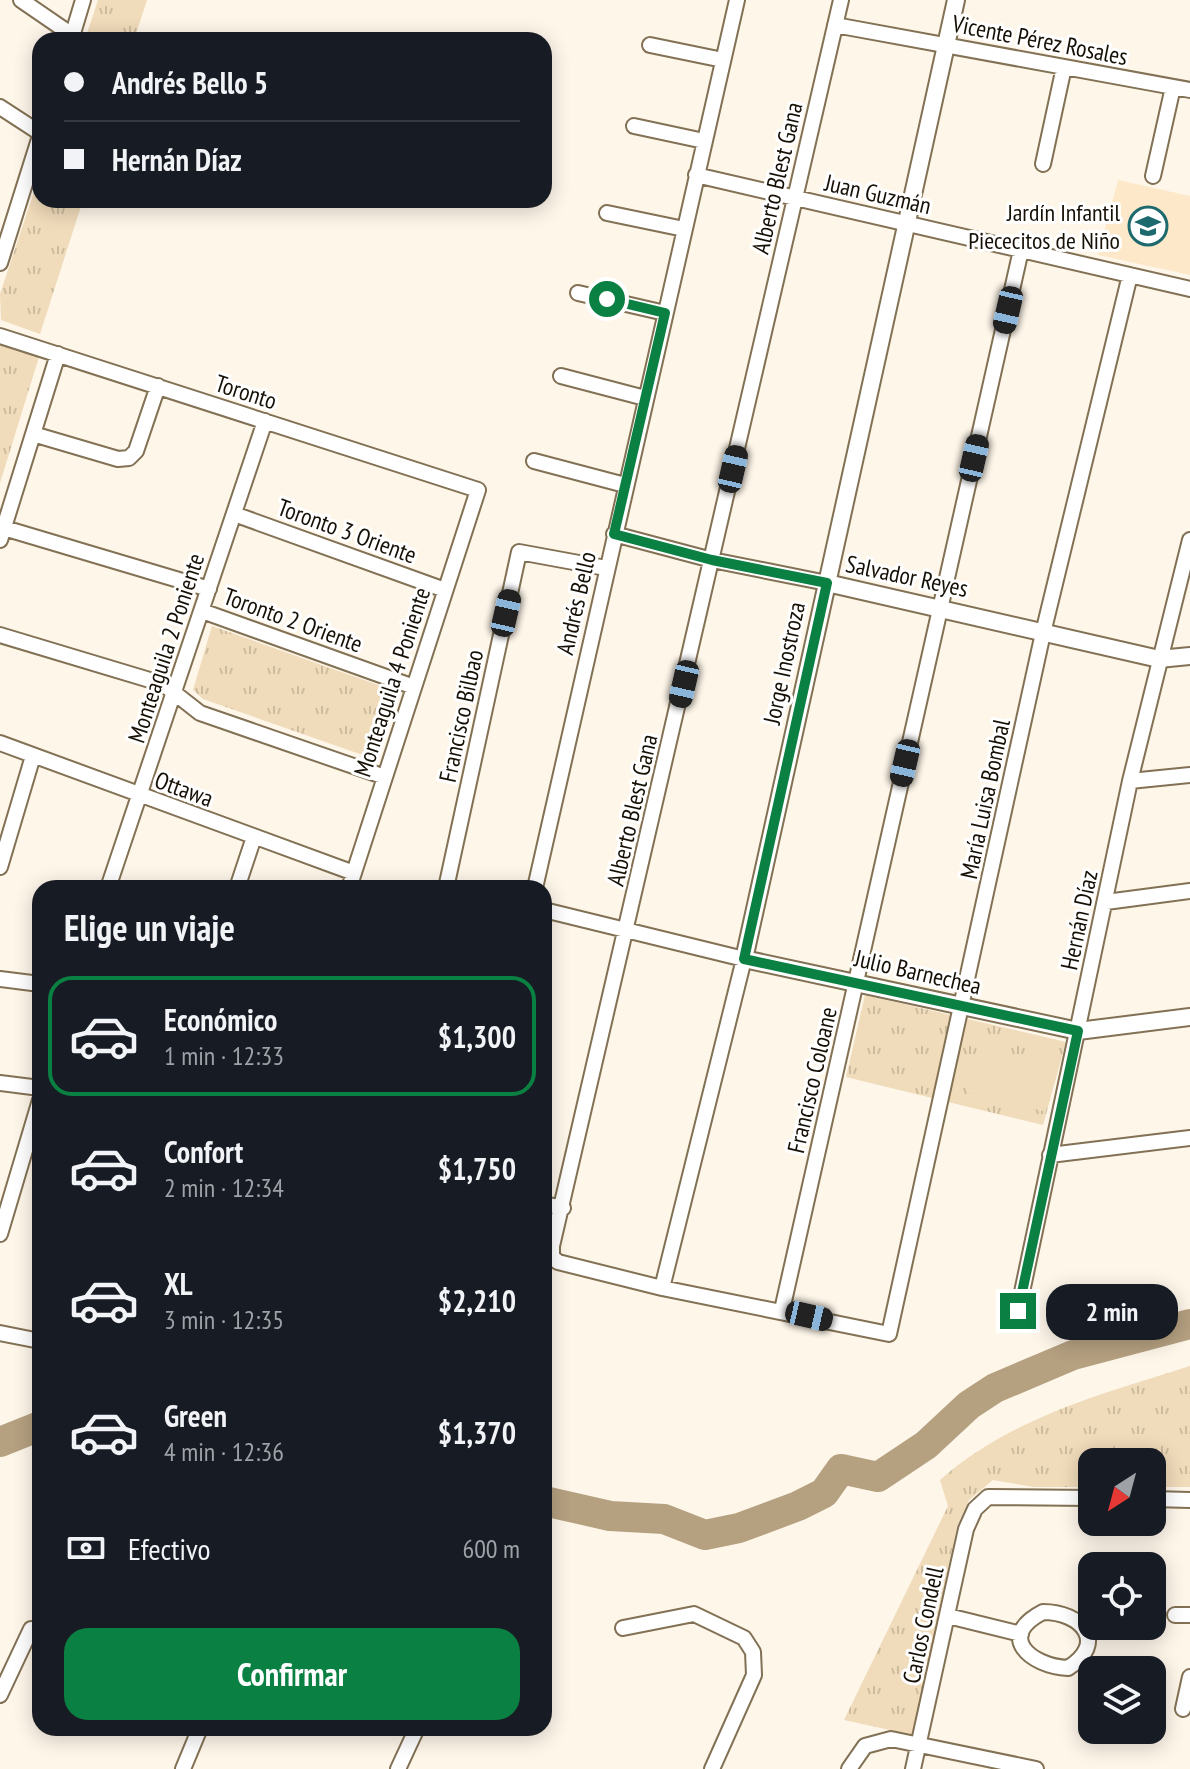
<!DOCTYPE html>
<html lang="es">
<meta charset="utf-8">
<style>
body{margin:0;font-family:"PT Sans Narrow",sans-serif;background:#242831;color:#f1f3f6;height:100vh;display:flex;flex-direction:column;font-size:30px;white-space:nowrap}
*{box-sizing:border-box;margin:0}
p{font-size:26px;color:#9ea1a6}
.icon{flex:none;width:44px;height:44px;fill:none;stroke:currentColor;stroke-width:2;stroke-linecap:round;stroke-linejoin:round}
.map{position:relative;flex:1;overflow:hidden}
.drawer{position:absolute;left:32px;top:880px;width:520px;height:856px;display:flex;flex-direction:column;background:#171b24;border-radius:24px;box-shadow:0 4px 20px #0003}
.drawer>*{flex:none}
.banner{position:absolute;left:32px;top:32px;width:520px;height:176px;border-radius:24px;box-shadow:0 4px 20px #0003;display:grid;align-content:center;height:176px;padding:0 32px;background:#171b24}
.needle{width:52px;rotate:216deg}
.controls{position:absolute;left:1078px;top:1448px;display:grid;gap:16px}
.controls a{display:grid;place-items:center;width:88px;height:88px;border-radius:16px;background:#171b24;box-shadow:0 4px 20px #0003;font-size:40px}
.end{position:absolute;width:36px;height:36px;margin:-18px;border:10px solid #0b8043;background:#fff;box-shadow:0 0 0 4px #fff}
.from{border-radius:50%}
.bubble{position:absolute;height:56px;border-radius:24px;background:#171b24;box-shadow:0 4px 20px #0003;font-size:26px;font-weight:600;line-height:56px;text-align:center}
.car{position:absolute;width:24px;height:48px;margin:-24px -12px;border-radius:10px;box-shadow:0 0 6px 2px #0007;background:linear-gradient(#222 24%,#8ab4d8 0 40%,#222 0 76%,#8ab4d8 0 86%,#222 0)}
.banner b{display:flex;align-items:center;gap:28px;height:76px;font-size:30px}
.banner b+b{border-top:2px solid #363941}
.banner i{width:20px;height:20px;background:#f1f3f6}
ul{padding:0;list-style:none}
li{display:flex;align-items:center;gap:24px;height:120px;margin:0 16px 12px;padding:0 16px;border:4px solid transparent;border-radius:24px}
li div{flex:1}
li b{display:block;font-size:30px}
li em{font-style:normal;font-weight:600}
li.on{border-color:#0b8043}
li>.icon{width:72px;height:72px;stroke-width:1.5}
h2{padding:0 32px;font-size:36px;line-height:96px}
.pay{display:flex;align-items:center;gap:20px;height:88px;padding:0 32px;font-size:30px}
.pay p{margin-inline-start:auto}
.button{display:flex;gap:16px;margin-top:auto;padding:16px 32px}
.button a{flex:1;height:92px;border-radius:24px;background:#0b8043;color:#fff;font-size:32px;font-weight:600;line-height:92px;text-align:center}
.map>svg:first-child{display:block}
.built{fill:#fde9ca}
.grass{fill:url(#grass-tufts)}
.pitch{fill:#f0dbba}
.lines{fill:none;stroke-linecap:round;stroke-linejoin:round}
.river{stroke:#b5a080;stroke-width:30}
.minor-casing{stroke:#827154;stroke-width:18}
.tertiary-casing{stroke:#827154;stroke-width:20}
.minor{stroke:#fff;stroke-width:14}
.tertiary{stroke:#fff;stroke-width:16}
.route{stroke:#0b8043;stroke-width:10}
.labels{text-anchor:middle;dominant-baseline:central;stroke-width:6;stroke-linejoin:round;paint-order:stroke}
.street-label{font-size:24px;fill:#160f05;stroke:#fff}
.poi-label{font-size:24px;fill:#160f05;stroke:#fff;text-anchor:end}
</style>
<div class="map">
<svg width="1190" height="1769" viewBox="0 0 1190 1769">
<defs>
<pattern id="grass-tufts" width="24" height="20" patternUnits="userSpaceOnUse" patternTransform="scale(2)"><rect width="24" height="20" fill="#f0dbba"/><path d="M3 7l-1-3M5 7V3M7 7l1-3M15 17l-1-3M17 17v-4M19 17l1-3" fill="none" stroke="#cdbb9e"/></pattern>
</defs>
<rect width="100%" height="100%" fill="#fef6e9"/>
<path class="built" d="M1118 180 1190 196V275L1098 255Z"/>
<path class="grass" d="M98 0H147L134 40H85Z
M40 174V200H83L40 334 1 320 0 294Z
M0 342 39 357 0 483Z
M212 626 398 692 377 760 203 699 193 690Z
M865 995 1066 1042 1043 1125 846 1077Z
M1190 1366V1487H1152V1462H1092V1487H1034L993 1480 969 1500 957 1526 913 1735 844 1720 948 1506 940 1480C1010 1418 1102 1394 1190 1366Z"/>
<path class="pitch" d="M977 1047 1054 1065 1043 1111 967 1093Z"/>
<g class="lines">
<path class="river" d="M0 1442 40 1426
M544 1501 610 1516 664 1519 705 1535 739 1528 798 1506 824 1493 841 1469 878 1477 926 1445 969 1405 995 1388 1073 1355 1190 1324"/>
<defs>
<path id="minor" d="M21 0 72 35
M841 0 552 1246V1257L558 1262 662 1288 889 1334 1043 633 1130 275
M835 25 1190 90
M71 40 83 0
M650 45 723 60
M0 107 40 133
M634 126 704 141
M1043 164 1064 67
M696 175 1190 289
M1153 176 1173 87
M607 213 684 229
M0 263 40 136
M578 293 665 313
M0 336 478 490 349 888
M561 376 645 398
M33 434 118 459 129 458 136 451 158 386
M534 461 625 485
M234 514 445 590
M4 528 209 589
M614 534 712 560 827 583
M0 540 58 354
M202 611 414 687
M0 635 163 684 200 713 385 777
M0 743 354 873
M1130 781 1190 775
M0 867 33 756
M108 888 265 421
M237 888 254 837
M446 888 519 552 606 568
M535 888 737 0
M1106 902 1190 891
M544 910 744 959 662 1288
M0 979 40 984
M0 1083 40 1088
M1050 1155 1190 1138
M544 1204 563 1208
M0 1234 40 1100
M782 1310 1021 250
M1018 1311 1130 781 1190 540
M0 1333 40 1341
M1152 1499 1190 1500
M1043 1612C1082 1612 1108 1643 1068 1668 1030 1666 996 1636 1043 1612Z
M1175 1615H1190
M948 1616 1021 1634
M623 1628 694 1614 744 1638 753 1652 754 1675 712 1769
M0 1695 31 1629
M1183 1709 1190 1677
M183 1769 200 1728
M398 1769 417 1728
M849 1769 865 1746 891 1739 1036 1769
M913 1769 966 1529 975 1509 988 1497 1092 1498"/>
<path id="tertiary" d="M956 0 744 959 1078 1031 1190 1017
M827 583 1159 659 1190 656"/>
</defs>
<use href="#minor" class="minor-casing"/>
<use href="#tertiary" class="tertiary-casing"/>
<use href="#minor" class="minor"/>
<use href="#tertiary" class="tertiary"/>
</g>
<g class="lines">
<path class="route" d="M607 299 665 313 614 534 712 560 827 583 744 959 1078 1031 1018 1311"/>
</g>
<defs>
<symbol id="school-ring" viewBox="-11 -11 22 22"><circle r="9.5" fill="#fff" stroke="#1c696e" stroke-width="1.5"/><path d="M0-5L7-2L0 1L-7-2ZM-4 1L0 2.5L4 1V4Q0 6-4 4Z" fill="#1c696e"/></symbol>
</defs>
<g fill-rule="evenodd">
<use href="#school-ring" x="1126" y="204" width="44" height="44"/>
</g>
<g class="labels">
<g class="street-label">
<text transform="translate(1040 40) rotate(11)">Vicente Pérez Rosales</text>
<text transform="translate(777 178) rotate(-77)">Alberto Blest Gana</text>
<text transform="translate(878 194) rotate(13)">Juan Guzmán</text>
<text transform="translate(246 392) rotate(18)">Toronto</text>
<text transform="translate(347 531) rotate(20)">Toronto 3 Oriente</text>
<text transform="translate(907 576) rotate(12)">Salvador Reyes</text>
<text transform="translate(576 603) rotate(-77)">Andrés Bello</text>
<text transform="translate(293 620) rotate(20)">Toronto 2 Oriente</text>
<text transform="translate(166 648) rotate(-72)">Monteaguila 2 Poniente</text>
<text transform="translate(784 663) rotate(-78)">Jorge Inostroza</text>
<text transform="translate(392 682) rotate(-72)">Monteaguila 4 Poniente</text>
<text transform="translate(461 716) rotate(-78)">Francisco Bilbao</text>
<text transform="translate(184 789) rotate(20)">Ottawa</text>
<text transform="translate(985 799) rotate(-78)">María Luisa Bombal</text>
<text transform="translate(632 810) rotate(-77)">Alberto Blest Gana</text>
<text transform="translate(1079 920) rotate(-78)">Hernán Díaz</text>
<text transform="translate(918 972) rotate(13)">Julio Barnechea</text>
<text transform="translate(812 1080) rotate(-77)">Francisco Coloane</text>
<text transform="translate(923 1625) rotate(-78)">Carlos Condell</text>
</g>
<g class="poi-label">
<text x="1120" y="212">Jardín Infantil<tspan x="1120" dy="28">Piececitos de Niño</tspan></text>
</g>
</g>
</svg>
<div class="controls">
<a><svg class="needle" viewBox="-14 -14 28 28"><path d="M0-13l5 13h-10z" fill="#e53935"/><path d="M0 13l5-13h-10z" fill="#9ea1a6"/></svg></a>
<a><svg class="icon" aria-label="locate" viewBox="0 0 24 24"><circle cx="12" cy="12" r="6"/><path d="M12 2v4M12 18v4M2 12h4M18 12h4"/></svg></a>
<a><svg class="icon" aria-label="layers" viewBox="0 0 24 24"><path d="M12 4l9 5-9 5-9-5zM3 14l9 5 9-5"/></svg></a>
</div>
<i class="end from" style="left:607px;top:299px"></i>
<i class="end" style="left:1018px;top:1311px"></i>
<div class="bubble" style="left:1046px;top:1284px;width:132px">2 min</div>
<i class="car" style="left:1008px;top:310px;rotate:193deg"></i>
<i class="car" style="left:974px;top:458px;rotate:13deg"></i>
<i class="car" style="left:733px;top:469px;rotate:13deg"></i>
<i class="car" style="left:506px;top:613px;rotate:13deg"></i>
<i class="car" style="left:684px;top:684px;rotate:193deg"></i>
<i class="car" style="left:905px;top:763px;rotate:193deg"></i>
<i class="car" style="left:809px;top:1316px;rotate:103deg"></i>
<div class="banner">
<b><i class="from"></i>Andrés Bello 5</b>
<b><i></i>Hernán Díaz</b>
</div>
<section class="drawer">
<h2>Elige un viaje</h2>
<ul>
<li class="on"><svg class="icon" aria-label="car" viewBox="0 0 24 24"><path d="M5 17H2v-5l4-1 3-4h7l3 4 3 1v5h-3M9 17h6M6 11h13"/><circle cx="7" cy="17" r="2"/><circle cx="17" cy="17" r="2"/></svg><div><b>Económico</b><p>1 min · 12:33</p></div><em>$1,300</em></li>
<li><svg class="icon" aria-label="car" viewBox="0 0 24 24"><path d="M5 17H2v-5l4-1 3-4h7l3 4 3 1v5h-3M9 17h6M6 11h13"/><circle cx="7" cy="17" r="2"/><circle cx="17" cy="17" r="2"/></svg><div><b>Confort</b><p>2 min · 12:34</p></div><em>$1,750</em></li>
<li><svg class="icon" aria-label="car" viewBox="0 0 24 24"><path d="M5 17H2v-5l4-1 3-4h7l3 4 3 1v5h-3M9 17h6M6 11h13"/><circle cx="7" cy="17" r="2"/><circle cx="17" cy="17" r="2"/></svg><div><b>XL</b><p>3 min · 12:35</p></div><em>$2,210</em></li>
<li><svg class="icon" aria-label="car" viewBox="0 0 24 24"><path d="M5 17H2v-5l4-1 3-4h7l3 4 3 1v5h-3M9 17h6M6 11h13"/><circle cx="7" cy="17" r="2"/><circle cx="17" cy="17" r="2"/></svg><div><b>Green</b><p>4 min · 12:36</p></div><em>$1,370</em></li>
</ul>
<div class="pay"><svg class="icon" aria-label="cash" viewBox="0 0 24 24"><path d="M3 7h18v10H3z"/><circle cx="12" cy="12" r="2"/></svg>Efectivo<p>600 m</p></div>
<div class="button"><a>Confirmar</a></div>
</section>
</div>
